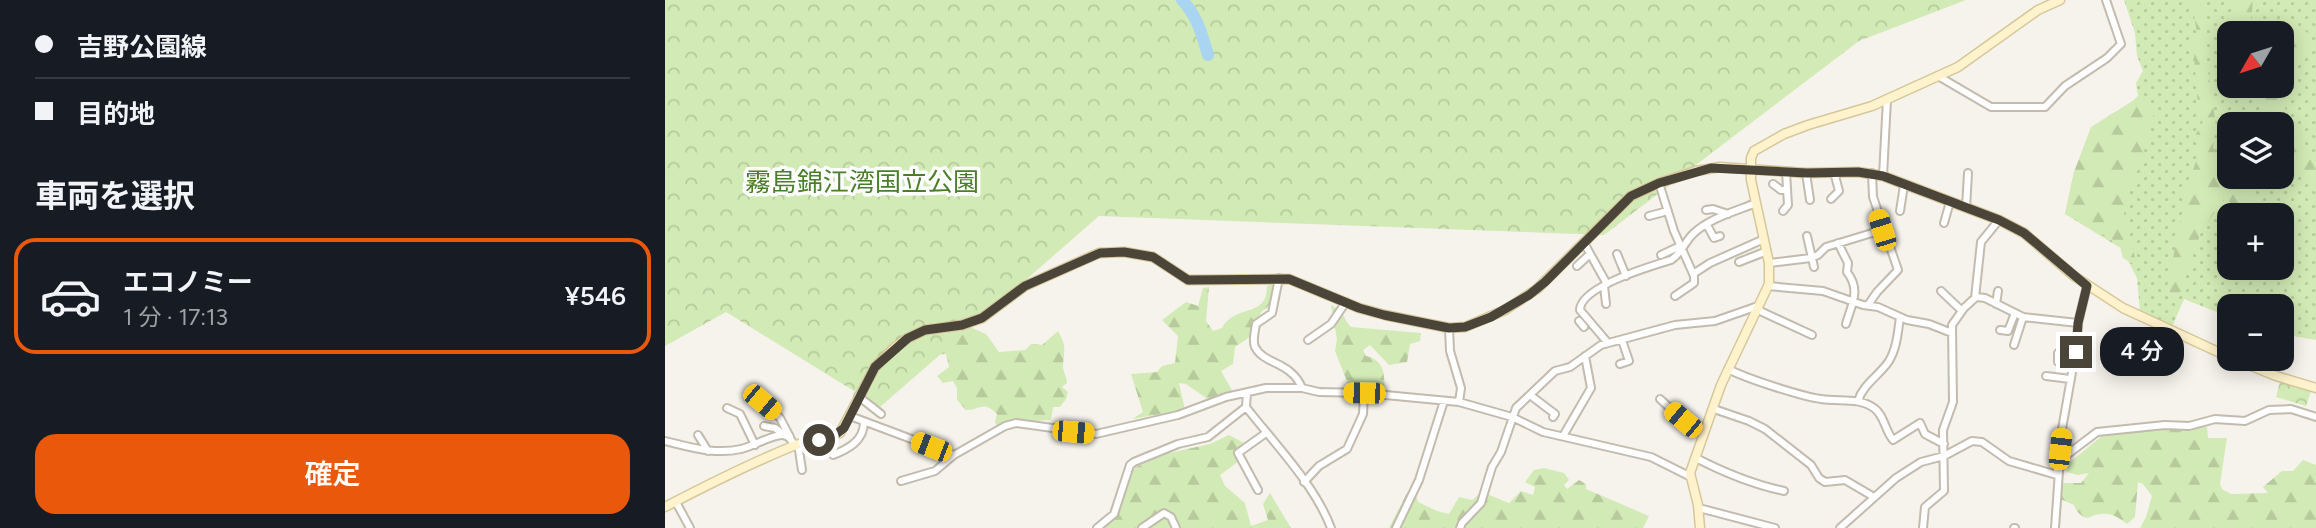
<!DOCTYPE html>
<html lang="ja">
<meta charset="utf-8">
<style>
body{margin:0;font-family:Figtree,"Noto Sans JP",sans-serif;background:#20242c;color:#f1f3f6;height:100vh;display:flex;flex-direction:column;font-size:26px;white-space:nowrap}
*{box-sizing:border-box;margin:0}
p{font-size:23px;color:#9ea1a6}
.icon{flex:none;width:38px;height:38px;fill:none;stroke:currentColor;stroke-width:2;stroke-linecap:round;stroke-linejoin:round}
.map{position:relative;flex:1;overflow:hidden}
.sheet{display:flex;flex-direction:column;background:#171b24;width:665px}
.sheet>*{flex:none}
.hud{display:grid;align-content:center;height:154px;padding:0 35px;background:#171b24}
.needle{width:46px;rotate:231deg}
.buttons{position:absolute;left:1552px;top:21px;display:grid;gap:14px}
.buttons a{display:grid;place-items:center;width:77px;height:77px;border-radius:14px;background:#171b24;box-shadow:0 4px 18px #0003;font-size:35px}
.end{position:absolute;width:32px;height:32px;margin:-16px;border:9px solid #4b4439;background:#fff;box-shadow:0 0 0 4px #fff}
.from{border-radius:50%}
.bubble{position:absolute;height:49px;border-radius:21px;background:#171b24;box-shadow:0 4px 18px #0003;font-size:23px;font-weight:600;line-height:49px;text-align:center}
.car{position:absolute;width:21px;height:42px;margin:-21px -10px;border-radius:9px;box-shadow:0 0 5px 2px #0007;background:linear-gradient(#f5c518 24%,#345 0 40%,#f5c518 0 76%,#345 0 86%,#f5c518 0)}
.hud b{display:flex;align-items:center;gap:24px;height:66px;font-size:26px}
.hud b+b{border-top:2px solid #363941}
.hud i{width:18px;height:18px;background:#f1f3f6}
ul{padding:0;list-style:none}
li{display:flex;align-items:center;gap:21px;height:116px;margin:0 14px 10px;padding:0 21px;border:4px solid #363941;border-radius:21px}
li div{flex:1}
li b{display:block;font-size:26px}
li em{font-style:normal;font-weight:600}
li.on{border-color:#ea580c}
li>.icon{width:63px;height:63px;stroke-width:1.5}
h2{padding:0 35px;font-size:32px;line-height:84px}
.cta{display:flex;gap:14px;margin-top:auto;padding:14px 35px}
.cta a{flex:1;height:80px;border-radius:21px;background:#ea580c;color:#fff;font-size:28px;font-weight:600;line-height:80px;text-align:center}
main{display:flex;flex:1;min-height:0}
.map>svg:first-child{display:block}
.grass{fill:url(#grass-dots);fill-rule:evenodd}
.forest{fill:url(#forest-firs)}
.park{fill:url(#park-crowns)}
.lines{fill:none;stroke-linecap:round;stroke-linejoin:round}
.river{stroke:#a9d4f2;stroke-width:12}
.street-casing{stroke:#c2bbae;stroke-width:10}
.secondary-casing{stroke:#d6c79b;stroke-width:11}
.street{stroke:#fff;stroke-width:6}
.secondary{stroke:#fff3cd;stroke-width:8}
.route{stroke:#4b4439;stroke-width:9}
.labels{text-anchor:middle;dominant-baseline:central;stroke-width:7;stroke-linejoin:round;paint-order:stroke}
.park-label{font-size:26px;fill:#4a7f2a;stroke:#fff}
</style>
<main>
<section class="sheet">
<div class="hud">
<b><i class="from"></i>吉野公園線</b>
<b><i></i>目的地</b>
</div>
<h2>車両を選択</h2>
<ul>
<li class="on"><svg class="icon" aria-label="car" viewBox="0 0 24 24"><path d="M5 17H2v-5l4-1 3-4h7l3 4 3 1v5h-3M9 17h6M6 11h13"/><circle cx="7" cy="17" r="2"/><circle cx="17" cy="17" r="2"/></svg><div><b>エコノミー</b><p>1 分 · 17:13</p></div><em>¥546</em></li>
</ul>
<div class="cta"><a>確定</a></div>
</section>
<div class="map">
<svg width="1651" height="528" viewBox="0 0 1651 528">
<defs>
<pattern id="grass-dots" width="8" height="8" patternUnits="userSpaceOnUse" patternTransform="scale(1.75)"><rect width="8" height="8" fill="#d2eab5"/><path d="M2 2h.1M6 6h.1" fill="none" stroke="#b6ca9c" stroke-width="1.8" stroke-linecap="round"/></pattern>
<pattern id="forest-firs" width="22" height="20" patternUnits="userSpaceOnUse" patternTransform="scale(1.75)"><rect width="22" height="20" fill="#d2eab5"/><path d="M5 1l3.5 6h-7zM16 11l3.5 6h-7z" fill="#b6ca9c"/></pattern>
<pattern id="park-crowns" width="20" height="18" patternUnits="userSpaceOnUse" patternTransform="scale(1.75)"><rect width="20" height="18" fill="#d2eab5"/><path d="M2 6a3 3 0 1 1 6 0M12 15a3 3 0 1 1 6 0" fill="none" stroke="#b6ca9c"/></pattern>
</defs>
<rect width="100%" height="100%" fill="#f6f3ec"/>
<path class="grass" d="M1459 0H1651V340L1617 334V306H1564V312L1559 315 1519 299 1507 327 1475 312 1472 278 1457 249 1400 214 1409 172 1426 146 1435 126 1443 116 1461 107 1473 96 1471 83 1478 71 1472 56 1470 33ZM1564 33H1617V86H1564ZM1564 124H1617V177H1564ZM1564 215H1617V268H1564Z"/>
<path class="forest" d="M1522 0H1538L1540 49 1551 126 1548 147 1555 169 1596 202 1606 215H1588L1559 199 1536 232 1512 302 1502 288 1522 188 1534 152 1531 134 1540 118 1533 106 1528 44 1532 33 1529 15Z
M1566 0H1588L1586 20 1601 33H1573Z
M1633 25 1645 35V48L1618 89 1619 106 1651 164V193L1617 141V124H1606L1596 110 1589 86H1617V41H1624Z
M1474 97 1489 113 1482 142 1458 208 1472 266 1458 258 1454 243 1400 214 1409 172 1426 127Z
M609 284C609 298 608 304 596 312L589 334 570 347 568 364 556 371 568 392 544 400 521 384 514 383 520 410 467 419 478 412 466 374 492 372 497 366 510 363 513 336 497 320 521 302 533 306 538 288 544 287 541 321 548 331 557 328C571 303 602 319 602 286Z
M666 305C682 314 676 316 686 327L756 333 755 341 745 344 742 362 724 365 705 345 698 350 701 356C721 360 720 378 719 394L685 389 670 351 672 339Z
M305 327 321 334 334 352 360 350 366 344 377 345 393 331C402 347 399 349 398 366 398 372 402 377 402 383L397 387 403 392 401 399 395 407H388L386 420 353 422 333 428 330 422 332 414C317 400 317 410 301 410L292 400V388L288 381 278 383 272 376 284 367 281 354 266 355Z
M1472 427H1542L1543 438H1562L1555 484 1557 489 1566 494 1603 493 1598 487 1617 471H1628L1638 460 1651 465V528H1475L1481 517 1487 496 1478 484 1473 482 1470 517 1462 524C1448 512 1438 511 1422 518 1415 516 1411 511 1409 505L1393 498V483H1416L1424 473 1412 475 1402 472 1403 464 1439 434H1453Z
M564 435 581 444 569 452 574 461 555 475 560 486 580 503 586 526 603 520 598 504 605 493 626 528H429L447 514 459 481 469 468 500 454 545 444Z
M879 468 899 473 904 480 899 485 902 489 914 480 921 484V489L984 516 978 528H724L743 491 749 489 753 502 772 511 784 514 794 497 807 500 817 492 844 503 856 491 868 495 870 487 860 482 869 470Z"/>
<path class="park" d="M0 0H1301L1194 41 939 235 434 216 215 407 61 312 0 346Z
M1615 382 1646 391 1641 406 1611 397Z"/>
<g class="lines">
<path class="river" d="M517 0C532 16 537 34 543 55"/>
<defs>
<path id="street" d="M1273 76 1326 107H1380L1400 86 1442 58 1456 44 1441 0
M1141 173 1145 200
M1218 176 1222 99
M994 183 1009 231 1029 276V283L1010 296
M1108 184 1116 190H1121
M1166 199 1174 191 1169 172
M1301 208 1303 173
M1041 210 1048 209 1063 214
M1118 211 1123 205 1121 172
M1235 211 1239 185
M984 216 1003 211
M1279 223 1285 202
M1042 225 1049 238 1055 236
M1142 236 1149 267
M919 243 942 284
M1173 243 1183 263 1182 272C1196 290 1187 303 1181 324
M952 254 961 276
M996 255 1015 246
M1074 262 1102 251
M1104 263 1146 258 1153 255 1161 247 1217 230
M912 266 925 254
M1028 274 1045 263 1099 239
M614 278 607 313 591 324C590 331 587 341 590 347 599 365 626 361 637 388
M939 286 941 304
M1103 286 1158 291 1198 305 1213 307 1242 320 1264 324 1287 333
M1276 291 1297 311
M1310 298 1316 242 1334 220
M1331 304 1333 291
M1203 305 1212 292 1233 270 1208 197 1207 173
M1093 310 1147 335
M914 321 919 327
M784 328 785 351 796 388 794 402
M1335 330 1343 331 1350 313
M643 340 666 324 681 302
M943 343 915 310C915 287 986 266 1006 260 1017 253 1020 241 1029 233 1045 218 1071 211 1091 203
M1349 345 1358 317
M1393 362V353L1397 350 1411 352
M955 364 964 361 957 340
M1063 369C1080 378 1138 397 1156 399 1174 402 1194 397 1209 408 1219 415 1220 430 1228 440L1255 423 1260 434 1279 444
M1381 376 1405 379
M87 390 115 418 125 437
M582 393 581 407C609 443 650 485 666 528
M865 395 890 414 888 417
M193 396 216 414
M995 399 1018 420 1040 430
M1193 401C1198 384 1215 375 1224 361 1232 348 1233 331 1235 317
M62 408 75 414 90 445
M1049 409 1084 421 1100 429 1146 465 1154 478 1160 482 1180 480 1209 497
M185 416 289 455 340 426 351 423 431 434 513 415 561 397 601 388H637L654 392 699 393 794 402 847 417 878 432 986 457 1026 477
M99 426 110 428 118 434
M33 435 43 451
M898 436 926 388 920 356
M0 441C25 447 50 455 76 449 87 447 108 434 118 435 124 436 127 440 129 445
M133 444 137 470
M168 455C183 449 199 441 199 422
M1031 458C1060 473 1086 484 1119 491
M1392 470 1399 457 1432 432 1500 425 1524 426 1550 419 1580 421 1604 410 1626 409 1651 417
M236 481 270 471 289 455
M639 482 654 466 682 449 698 414 699 393
M593 490 573 453 601 433
M11 502 25 528
M1034 508 1110 528
M432 528 449 514 465 465 469 462 513 444 543 437 581 407
M477 528 499 513 506 517 511 528
M731 528 754 480 779 401
M795 528 797 523 816 503 827 467 836 452 851 408 890 371 905 367 936 345 1010 325 1050 321 1093 306
M1175 528 1231 478 1256 462 1279 456 1307 441 1317 442 1344 461 1392 475
M1258 528 1260 507 1279 491 1278 430 1288 402 1287 325 1299 308 1311 297 1320 298 1358 317 1413 323
M1349 528H1350
M1390 528 1397 429 1412 344 1413 323 1422 286"/>
<path id="secondary" d="M1569 359 1611 376 1651 388
M0 507C42 485 84 464 128 446 143 440 160 441 175 433L210 367 230 347 243 338 260 330 297 325 317 318 360 286 434 253 459 252 488 257 523 280 624 279 694 308 720 315 784 328 800 327 840 310 872 289 966 196 994 183 1031 171 1055 167 1141 173 1193 172 1218 176 1334 220 1359 233 1409 276 1458 308 1564 357
M1035 528 1033 505 1025 473 1056 385 1104 284V263L1086 180V158L1089 151 1119 134 1143 125 1207 106 1293 67 1373 10 1395 0"/>
</defs>
<use href="#street" class="street-casing"/>
<use href="#secondary" class="secondary-casing"/>
<use href="#street" class="street"/>
<use href="#secondary" class="secondary"/>
</g>
<g class="lines">
<path class="route" d="M154 440 170 435 179 428 210 367 243 338 260 330 297 325 317 318 360 286 435 253 459 252 488 257 523 280 624 279 694 308 719 315 784 328 800 327 826 317 864 295 880 282 966 196 994 183 1046 168 1142 173 1193 172 1218 176 1334 220 1359 233 1422 286 1413 323 1411 352"/>
</g>
<g class="labels">
<g class="park-label">
<text x="197" y="182">霧島錦江湾国立公園</text>
</g>
</g>
</svg>
<div class="buttons">
<a><svg class="needle" viewBox="-14 -14 28 28"><path d="M0-13l5 13h-10z" fill="#e53935"/><path d="M0 13l5-13h-10z" fill="#9ea1a6"/></svg></a>
<a><svg class="icon" aria-label="layers" viewBox="0 0 24 24"><path d="M12 4l9 5-9 5-9-5zM3 14l9 5 9-5"/></svg></a>
<a>+</a>
<a>−</a>
</div>
<i class="end from" style="left:154px;top:440px"></i>
<i class="end" style="left:1411px;top:352px"></i>
<div class="bubble" style="left:1435px;top:327px;width:84px">4 分</div>
<i class="car" style="left:1217px;top:230px;rotate:343deg"></i>
<i class="car" style="left:699px;top:393px;rotate:271deg"></i>
<i class="car" style="left:97px;top:402px;rotate:130deg"></i>
<i class="car" style="left:1018px;top:420px;rotate:310deg"></i>
<i class="car" style="left:408px;top:432px;rotate:95deg"></i>
<i class="car" style="left:266px;top:447px;rotate:291deg"></i>
<i class="car" style="left:1395px;top:449px;rotate:6deg"></i>
</div>
</main>
